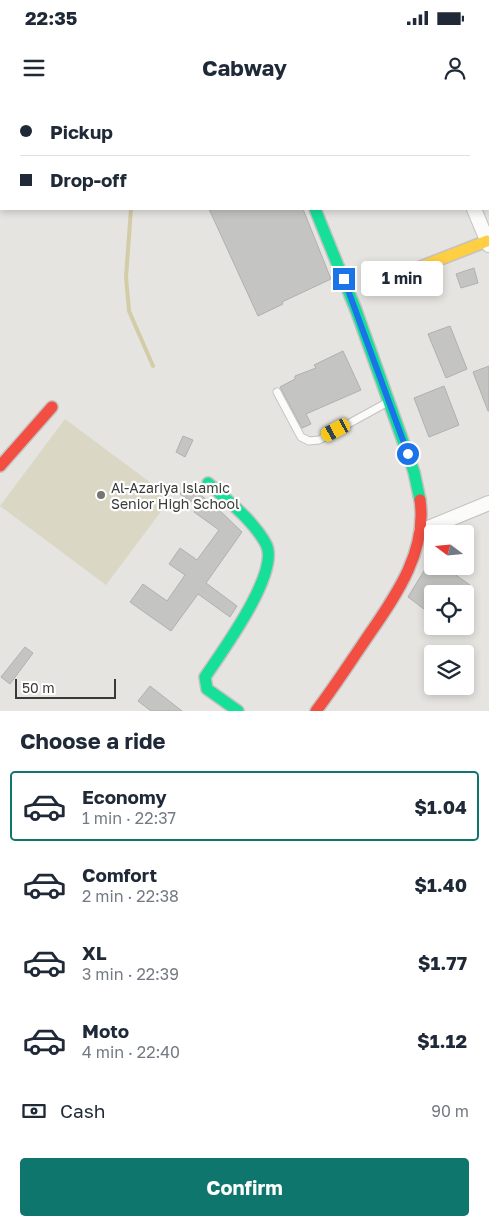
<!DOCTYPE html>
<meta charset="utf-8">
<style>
body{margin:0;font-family:"Golos Text",sans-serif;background:#f6f6f7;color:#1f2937;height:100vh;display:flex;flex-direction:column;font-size:19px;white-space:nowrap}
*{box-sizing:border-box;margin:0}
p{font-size:16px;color:#747a83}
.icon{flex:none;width:28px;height:28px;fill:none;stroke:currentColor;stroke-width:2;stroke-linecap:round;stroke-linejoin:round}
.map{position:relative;height:611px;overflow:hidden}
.side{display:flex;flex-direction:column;background:#fff;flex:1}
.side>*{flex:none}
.guide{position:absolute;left:0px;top:0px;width:490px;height:110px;box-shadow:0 2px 8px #0003;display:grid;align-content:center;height:110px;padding:0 20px;background:#fff}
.needle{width:32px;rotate:286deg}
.tools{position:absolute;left:424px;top:425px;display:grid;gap:10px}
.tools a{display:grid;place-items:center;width:50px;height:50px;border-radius:5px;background:#fff;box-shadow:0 2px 8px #0003;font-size:25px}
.scale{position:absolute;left:15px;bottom:12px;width:101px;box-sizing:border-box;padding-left:5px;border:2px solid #3a3a38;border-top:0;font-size:14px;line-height:18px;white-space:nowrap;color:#3a3a38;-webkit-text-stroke:4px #fff;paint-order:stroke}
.end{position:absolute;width:22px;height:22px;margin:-11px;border:6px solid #1a73e8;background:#fff;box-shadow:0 0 0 2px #fff}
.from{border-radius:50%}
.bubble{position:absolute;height:35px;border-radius:5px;background:#fff;box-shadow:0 2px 8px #0003;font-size:16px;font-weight:700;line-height:35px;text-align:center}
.car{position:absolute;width:15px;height:30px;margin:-15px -8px;border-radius:6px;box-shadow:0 0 4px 1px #0007;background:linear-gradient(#f5c518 24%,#345 0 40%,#f5c518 0 76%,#345 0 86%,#f5c518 0)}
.guide b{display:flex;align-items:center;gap:18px;height:48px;font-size:19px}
.guide b+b{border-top:1px solid #e0e1e3}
.guide i{width:12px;height:12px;background:#1f2937}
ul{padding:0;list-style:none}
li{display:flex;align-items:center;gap:15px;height:70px;margin:0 10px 8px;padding:0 10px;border:2px solid transparent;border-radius:5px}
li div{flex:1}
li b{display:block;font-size:19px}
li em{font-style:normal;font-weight:700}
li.current{border-color:#0f766e}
li>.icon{width:45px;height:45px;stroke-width:1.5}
h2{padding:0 20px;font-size:22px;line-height:60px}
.pay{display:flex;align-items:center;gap:12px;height:55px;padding:0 20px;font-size:19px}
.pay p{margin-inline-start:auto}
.primary-button{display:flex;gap:10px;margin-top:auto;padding:10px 20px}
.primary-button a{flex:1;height:58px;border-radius:5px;background:#0f766e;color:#fff;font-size:20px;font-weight:700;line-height:58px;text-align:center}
.status{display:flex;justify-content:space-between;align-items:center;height:35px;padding:0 25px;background:#fff;direction:ltr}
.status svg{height:14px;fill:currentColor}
header{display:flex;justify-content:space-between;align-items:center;height:65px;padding:0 20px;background:#fff;font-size:22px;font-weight:700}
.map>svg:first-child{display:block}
.green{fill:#dad7c4}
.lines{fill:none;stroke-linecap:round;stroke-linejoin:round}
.stream{stroke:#d2cca7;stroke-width:4}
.building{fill:#c4c4c2;stroke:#b0b0ae}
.lane-casing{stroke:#c3c2c1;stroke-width:9}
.street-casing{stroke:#c3c2c1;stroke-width:16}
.fast-casing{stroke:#c3c2c1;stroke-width:14}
.slow-casing{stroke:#c3c2c1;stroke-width:14}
.jam-casing{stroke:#c3c2c1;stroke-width:14}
.lane{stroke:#fbfbfa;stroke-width:7}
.street{stroke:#fbfbfa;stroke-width:14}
.fast{stroke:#16e098;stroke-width:11}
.slow{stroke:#ffcf43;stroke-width:11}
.jam{stroke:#f24e42;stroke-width:11}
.route{stroke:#1a73e8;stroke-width:6}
.poi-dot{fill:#767673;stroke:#fff;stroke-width:2}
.labels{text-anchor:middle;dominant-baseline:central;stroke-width:4.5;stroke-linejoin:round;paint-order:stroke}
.poi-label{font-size:14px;fill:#3a3a38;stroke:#fff;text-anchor:start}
</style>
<div class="status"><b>22:35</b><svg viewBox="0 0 49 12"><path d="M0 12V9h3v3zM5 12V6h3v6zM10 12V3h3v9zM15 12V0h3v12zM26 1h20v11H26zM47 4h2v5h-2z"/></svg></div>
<header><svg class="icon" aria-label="menu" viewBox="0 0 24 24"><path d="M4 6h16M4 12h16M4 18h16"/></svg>Cabway<svg class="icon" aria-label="person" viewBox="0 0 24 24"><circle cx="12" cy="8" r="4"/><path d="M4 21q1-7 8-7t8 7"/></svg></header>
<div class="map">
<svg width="489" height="611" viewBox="0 0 489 611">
<rect width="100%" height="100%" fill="#e5e4e1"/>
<path class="green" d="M65 319 171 398 106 485 0 406Z"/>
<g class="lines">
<path class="stream" d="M131 109 126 177 129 211 153 266"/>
</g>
<path class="building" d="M209 109H303L331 179 282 202 283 204 258 216Z
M474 168 478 183 461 188 456 174Z
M450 226 467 269 446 278 428 234Z
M343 251 361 290 306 314 311 324 302 328 280 287 295 279V276L316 268 314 265Z
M489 266V311H488L473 272Z
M444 286 459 325 429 337 414 298Z
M183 336 193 340 185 357 176 352Z
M186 385 213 404 242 432 206 483 237 506 230 517 198 494 171 531 130 502 143 484 167 501 185 475 169 464 180 448 197 460 219 430 194 412 198 406 180 394Z
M427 466H443L470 485 465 494H432V515L408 497Z
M25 547 33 553 10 584 1 577Z
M150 586 182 611H151L138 601Z"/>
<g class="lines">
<defs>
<path id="lane" d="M277 292 301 337 309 341 319 340 388 302"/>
<path id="street" d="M253 0 254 1
M427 0 428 1
M168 1 170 0
M0 13 1 16
M474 109 489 145
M421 431 489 403"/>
<path id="fast" d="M315 109 356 210 414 372 420 400
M208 383C228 401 253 420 266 444 281 472 221 553 205 577L207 589 238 611"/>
<path id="slow" d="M410 171 487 141"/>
<path id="jam" d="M0 366 52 307
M316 611C332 590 347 567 362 545 391 502 428 455 420 400"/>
</defs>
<use href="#lane" class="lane-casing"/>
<use href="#street" class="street-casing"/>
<use href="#fast" class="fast-casing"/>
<use href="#slow" class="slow-casing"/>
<use href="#jam" class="jam-casing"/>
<use href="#lane" class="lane"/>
<use href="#street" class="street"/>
<use href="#fast" class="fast"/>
<use href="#slow" class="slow"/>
<use href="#jam" class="jam"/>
</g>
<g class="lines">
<path class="route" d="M344 179 408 354"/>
</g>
<circle class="poi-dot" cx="101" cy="395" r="5"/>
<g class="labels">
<g class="poi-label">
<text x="111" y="387">Al-Azariya Islamic<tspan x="111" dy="16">Senior High School</tspan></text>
</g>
</g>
</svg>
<div class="tools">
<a><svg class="needle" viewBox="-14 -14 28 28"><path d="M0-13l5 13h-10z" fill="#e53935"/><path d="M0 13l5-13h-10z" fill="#747a83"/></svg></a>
<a><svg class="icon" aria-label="locate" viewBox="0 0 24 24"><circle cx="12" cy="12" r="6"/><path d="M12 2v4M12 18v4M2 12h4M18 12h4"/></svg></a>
<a><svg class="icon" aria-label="layers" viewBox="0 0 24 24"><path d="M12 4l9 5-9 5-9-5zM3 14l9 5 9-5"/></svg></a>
</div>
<div class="scale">50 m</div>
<i class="end from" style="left:408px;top:354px"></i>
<i class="end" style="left:344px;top:179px"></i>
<div class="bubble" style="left:361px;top:161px;width:82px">1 min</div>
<i class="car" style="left:336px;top:330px;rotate:242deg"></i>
<div class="guide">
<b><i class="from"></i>Pickup</b>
<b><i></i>Drop-off</b>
</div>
</div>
<section class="side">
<h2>Choose a ride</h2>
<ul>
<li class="current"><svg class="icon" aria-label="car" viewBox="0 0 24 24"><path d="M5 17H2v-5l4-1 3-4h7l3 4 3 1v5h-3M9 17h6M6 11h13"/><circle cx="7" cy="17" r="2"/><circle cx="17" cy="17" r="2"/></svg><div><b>Economy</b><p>1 min · 22:37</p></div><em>$1.04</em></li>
<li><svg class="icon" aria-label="car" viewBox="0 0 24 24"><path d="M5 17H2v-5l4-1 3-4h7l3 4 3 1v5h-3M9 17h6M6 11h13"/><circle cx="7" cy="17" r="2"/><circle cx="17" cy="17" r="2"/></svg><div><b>Comfort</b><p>2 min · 22:38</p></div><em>$1.40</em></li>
<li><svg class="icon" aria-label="car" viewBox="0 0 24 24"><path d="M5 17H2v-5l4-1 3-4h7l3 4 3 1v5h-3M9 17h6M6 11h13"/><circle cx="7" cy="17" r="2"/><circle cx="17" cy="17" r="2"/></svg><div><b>XL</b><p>3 min · 22:39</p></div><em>$1.77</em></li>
<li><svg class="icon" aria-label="car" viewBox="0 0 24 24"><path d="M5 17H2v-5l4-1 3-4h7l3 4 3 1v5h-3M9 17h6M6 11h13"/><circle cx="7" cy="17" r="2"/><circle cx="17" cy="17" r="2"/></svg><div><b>Moto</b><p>4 min · 22:40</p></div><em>$1.12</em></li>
</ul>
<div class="pay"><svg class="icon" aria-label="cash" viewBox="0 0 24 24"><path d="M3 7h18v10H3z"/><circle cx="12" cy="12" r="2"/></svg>Cash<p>90 m</p></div>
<div class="primary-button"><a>Confirm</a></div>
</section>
